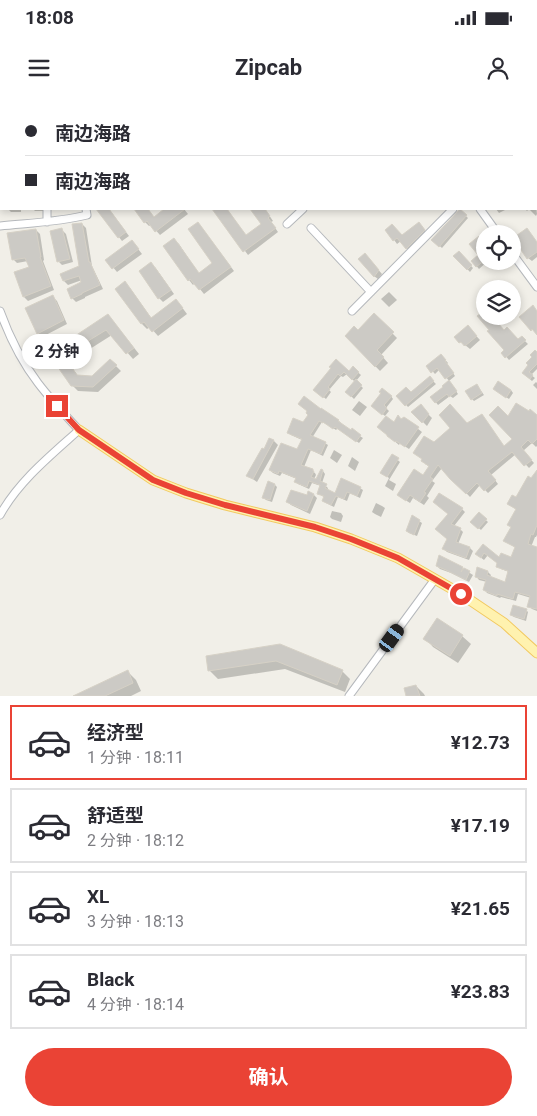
<!DOCTYPE html>
<html lang="zh">
<meta charset="utf-8">
<style>
body{margin:0;font-family:Roboto,"Noto Sans SC",sans-serif;background:#f2f2f3;color:#2b2b33;height:100vh;display:flex;flex-direction:column;font-size:19px;white-space:nowrap}
*{box-sizing:border-box;margin:0}
p{font-size:16px;color:#7c7c81}
.icon{flex:none;width:28px;height:28px;fill:none;stroke:currentColor;stroke-width:2;stroke-linecap:round;stroke-linejoin:round}
.map{position:relative;height:596px;overflow:hidden}
.details{display:flex;flex-direction:column;background:#fff;flex:1}
.details>*{flex:none}
.banner{position:absolute;left:0px;top:0px;width:538px;height:110px;box-shadow:0 2px 8px #0003;display:grid;align-content:center;height:110px;padding:0 25px;background:#fff}
.fabs{position:absolute;left:476px;top:125px;display:grid;gap:10px}
.fabs a{display:grid;place-items:center;width:45px;height:45px;border-radius:50%;background:#fff;box-shadow:0 2px 8px #0003;font-size:25px}
.end{position:absolute;width:22px;height:22px;margin:-11px;border:6px solid #ea4335;background:#fff;box-shadow:0 0 0 2px #fff}
.from{border-radius:50%}
.bubble{position:absolute;height:35px;border-radius:18px;background:#fff;box-shadow:0 2px 8px #0003;font-size:16px;font-weight:700;line-height:35px;text-align:center}
.car{position:absolute;width:15px;height:30px;margin:-15px -8px;border-radius:6px;box-shadow:0 0 4px 1px #0007;background:linear-gradient(#222 24%,#8ab4d8 0 40%,#222 0 76%,#8ab4d8 0 86%,#222 0)}
.banner b{display:flex;align-items:center;gap:18px;height:48px;font-size:19px}
.banner b+b{border-top:1px solid #e1e1e2}
.banner i{width:12px;height:12px;background:#2b2b33}
ul{padding:9px 0 0;list-style:none}
li{display:flex;align-items:center;gap:15px;height:75px;margin:0 10px 8px;padding:0 15px;border:2px solid #e1e1e2;border-radius:0px}
li div{flex:1}
li b{display:block;font-size:19px}
li em{font-style:normal;font-weight:700}
li.on{border-color:#ea4335}
li>.icon{width:45px;height:45px;stroke-width:1.5}
.action{display:flex;gap:10px;margin-top:auto;padding:10px 25px}
.action a{flex:1;height:58px;border-radius:30px;background:#ea4335;color:#fff;font-size:20px;font-weight:700;line-height:58px;text-align:center}
.status{display:flex;justify-content:space-between;align-items:center;height:35px;padding:0 25px;background:#fff;direction:ltr}
.status svg{height:14px;fill:currentColor}
header{display:flex;justify-content:space-between;align-items:center;height:65px;padding:0 25px;background:#fff;font-size:22px;font-weight:700}
.map>svg:first-child{display:block}
.shadow{fill:#0003}
.building{fill:#cccac5;stroke:#d6d1c6}
.lines{fill:none;stroke-linecap:round;stroke-linejoin:round}
.minor-casing{stroke:#b5b8bc;stroke-width:9}
.major-casing{stroke:#f2c960;stroke-width:11}
.minor{stroke:#fff;stroke-width:7}
.major{stroke:#fff2af;stroke-width:9}
.route{stroke:#ea4335;stroke-width:6}
</style>
<div class="status"><b>18:08</b><svg viewBox="0 0 49 12"><path d="M0 12V9h3v3zM5 12V6h3v6zM10 12V3h3v9zM15 12V0h3v12zM26 1h20v11H26zM47 4h2v5h-2z"/></svg></div>
<header><svg class="icon" aria-label="menu" viewBox="0 0 24 24"><path d="M4 6h16M4 12h16M4 18h16"/></svg>Zipcab<svg class="icon" aria-label="person" viewBox="0 0 24 24"><circle cx="12" cy="8" r="4"/><path d="M4 21q1-7 8-7t8 7"/></svg></header>
<div class="map">
<svg width="537" height="596" viewBox="0 0 537 596">
<rect width="100%" height="100%" fill="#f1efe8"/>
<path class="shadow" d="M27 0H61L62 1H27Z
M175 0H187L188 1H175Z
M221 0H233L234 1H222Z
M536 69 537 70 536 102Z
M536 105 537 114 536 116 529 109 527 111 525 109H536Z
M8 109H21V112H11Z
M33 109H44V111H35Z
M97 109H109L129 136 122 141Z
M136 109H148L154 118 166 109H184L188 114 160 135 151 125 149 126 145 122Z
M214 109H227L246 136 262 124 252 109H265L273 121 271 122 278 132 248 155Z
M496 109H507L499 113Z
M461 111 468 118 442 148 433 140Z
M198 123 202 128 234 171 204 194 195 183 193 185 189 180 165 146 174 140 179 144 199 174 214 163Z
M82 124 86 128 92 166 103 189 85 197V198L76 202 72 198 83 183 82 180 68 185 64 181 62 175 80 167Z
M422 127 428 134 410 152 401 141 397 144 387 130 402 137Z
M36 130 40 134 44 160 43 161 54 190 28 201 24 197 16 172 30 168 28 161 17 163 13 159Z
M62 130 66 134 73 162 62 165 58 161Z
M485 141V161H488L479 169 473 162 480 155 483 143Z
M537 143V157L532 161 528 158Z
M135 145 142 154 117 172 107 160Z
M459 153 473 168 470 172 455 156Z
M369 159 382 174 378 179 374 176Z
M155 167 174 194 163 202 159 198Z
M130 188 152 219 181 206 187 214 158 236 150 227 147 229 142 224 117 189Z
M389 192 397 200 389 207 381 199Z
M53 197 57 201 67 224 42 237 38 233Z
M485 211V216H492L504 231 518 241 522 238 528 244 509 260 503 253 506 250 479 216Z
M108 215 139 254 133 259 112 235 82 254 71 240Z
M374 215 397 238 381 255 388 263 380 271 346 236 358 232Z
M468 227 480 240 470 249 465 245 464 246 456 237Z
M57 248 63 254 78 276 92 277 110 260 121 271 98 292 78 291 72 285Z
M537 254V269L531 275 535 278 532 281 525 275 534 257Z
M441 255 448 263 447 264 455 276 449 281 440 269 435 274 428 266Z
M333 268 349 272 353 268 361 275 356 281 363 288 354 299 347 292 355 282 347 274 343 277 341 276 329 290 331 292 326 299 315 290Z
M430 278 436 284 408 307 398 296 411 294Z
M536 282 537 283V289L533 285Z
M451 284 458 294 453 298 450 296 438 305 432 297Z
M479 288 484 295 474 301 472 299Z
M511 290 513 293 509 299 497 291Z
M391 296 393 299 386 308 389 311 385 316 375 308Z
M359 301 367 307 360 316 352 310Z
M420 306 432 318 427 326 413 312Z
M322 310 339 321 341 323 340 324 363 338 359 343 338 328 336 330 326 323V324L322 322 312 338 325 343 328 345 323 356 311 350 304 367 312 371 315 373 316 375 314 379 316 381 322 371H323L325 374 322 383 328 388 327 391 336 395 360 388 363 390 360 398 350 393 347 401 338 397 334 407 326 403 323 401 325 398 318 393 321 386 312 383 309 389 298 384 296 382 297 379 282 373 280 376 273 373 270 370 297 351 302 340 291 335 288 332 304 324Z
M537 316V346L536 347 532 343 523 351 534 363 529 368 516 354 491 375 498 384 488 393 480 385 470 397 442 368 432 381 435 383 427 396 429 398 424 405 413 398 410 403 402 398 423 377 430 367 425 364 434 344 467 325 504 348 513 340 508 318Z
M404 318 422 332 409 349 400 343 399 345 392 339 394 324Z
M270 339 274 341 278 345 257 382 248 376 265 351Z
M334 350 342 355 337 363 330 358Z
M393 356 400 362 389 380 396 384 393 391 385 386 389 378 384 375Z
M352 357 359 362 355 371 348 366Z
M537 373V435L536 437H535L531 447 537 449V511L532 509 529 506 531 498 518 494 516 501 501 497 500 498 487 493 484 489 487 482 479 480 476 476 488 472 491 475 490 477 506 484 509 472 501 469 498 466V463L488 455 484 460 480 457 483 446 500 459 512 458 516 448 505 441 512 428 517 410 508 404 517 399Z
M275 385 277 387 272 402 266 400 264 398Z
M309 393 314 395 317 398 310 414 291 405 288 402 307 397Z
M376 403 382 406 385 408 381 417 375 414 372 412Z
M462 409 465 412 454 426 461 430 463 432 458 444 470 448 473 451 469 460 447 452 444 449 448 439 449 414Z
M332 411 341 413 343 416 341 422 332 419 330 417Z
M479 414 488 422 481 430 472 422Z
M419 421 422 423 417 436 409 433 407 431Z
M437 466 462 468 473 475 469 482 451 473 440 469Z
M526 510 528 512 526 521 514 517 511 515Z
M437 519 462 536 471 544 458 563 433 547 425 538Z
M280 546 342 571 350 579 345 592 285 569 218 579 209 570Z
M128 572 136 580 141 591 131 596H76Z
M416 586 424 594 425 596H408Z"/>
<path class="building" d="M96 109H109L126 132 118 138Z
M134 109H148L154 117 164 109H185L155 132 147 121 144 123Z
M212 109H227L246 135 261 124 250 109H265L270 116 268 118 276 128 243 152Z
M460 109 467 115 439 147 431 140Z
M198 122 231 167 199 190 190 179 188 181 163 146 174 138 199 173 212 163 188 129Z
M419 122 425 130 406 149 397 138 393 141 385 130 392 124 402 135Z
M82 123 89 162H90L100 185 82 193V194L71 199 67 189 81 182 79 176 63 181 60 174 79 166 72 124Z
M62 128 70 159 57 162 50 131Z
M527 128 537 142V152L527 159 513 138Z
M36 129 41 157H40L51 186 23 197 14 172 29 167 25 158 12 160 7 133Z
M479 136 485 144V160L476 167 471 161 478 155 469 144Z
M132 140 139 149 112 169 105 160Z
M459 151 472 165 467 170 453 156Z
M365 153 379 170 374 177 358 159Z
M151 162 171 190 158 199 139 171Z
M125 181 151 218 176 199 183 208 152 232 144 222 141 224 115 189Z
M53 195 64 220 37 234 25 208Z
M533 205 537 211V235L532 229 531 231 519 217Z
M485 210V216H492L504 230 507 227 518 239 522 236 526 240 505 258 501 253 504 250 487 231 489 230 477 216Z
M374 213 394 232 377 250 384 257 375 267 345 236 354 226 358 230Z
M108 214 134 248 126 254 106 230 75 249 69 240Z
M468 225 477 236 465 246 461 242 459 243 454 237Z
M57 247 77 275 92 276 110 259 117 265 93 287 71 286 48 253Z
M535 250 537 252V264L529 272 533 275 530 279 522 273 528 265 526 263 532 257 530 255Z
M441 254 446 260 445 261 454 273 445 279 437 268 431 273 426 266Z
M336 259 349 271 353 266 359 272 352 280 344 272 340 276 338 274 328 287 330 289 323 298 313 290 331 268 329 267Z
M430 276 434 281 405 306 396 296 406 287 411 292Z
M356 279 362 285 351 297 345 292Z
M449 280 457 291 449 297 447 294 435 303 430 297 443 287 442 286Z
M498 281 511 290 506 298 493 289Z
M477 284 482 293 471 300 465 291Z
M382 288 392 296 384 305 387 308 382 315 371 306 381 293 379 292Z
M304 296 321 309V308L339 320 338 321 351 330 352 328 361 335 356 342 335 327 333 329 323 322V323L319 321 310 335 326 342 321 354 308 349 301 365 313 369V371H314L311 377 316 379 321 369 323 370 320 381 327 384 325 388 335 393 341 378 361 387 357 396 347 392 344 399 336 396 331 405 322 401 324 396 317 394 320 385 309 381 307 387 294 382 296 378 279 371 278 374 269 370 281 343 297 349 302 339 287 333 293 318 303 322 308 315 306 313 307 311 298 304Z
M516 303 529 311 530 309 537 315V339L532 344 528 340 521 347 532 360 524 366 512 352 488 371 496 380 484 391 477 383 466 394 450 379 438 365 430 377 433 379 424 392 426 393 420 402 410 395 406 401 397 395 414 369 423 375 429 366 421 361 422 359 413 353 424 336 434 342 450 328 439 315 450 304 467 323 482 314 504 346 512 339 489 315 498 306 508 316Z
M421 304 429 314 422 323 411 312Z
M398 315 401 319 404 317 419 327 405 347 396 341 395 342 387 336V335L377 327 386 316 394 322Z
M269 338 274 340 253 379 246 376 262 348 264 349Z
M392 354 399 358 387 377 380 373Z
M537 370V425L533 435 531 434 528 444 537 447V509L527 507 530 496 515 492 513 499 497 494V496L483 490 486 480 475 477 477 467 488 471 487 475 505 482 508 471 496 467 497 463 484 453 481 458 475 454 483 444 499 457 501 453 511 457 515 447 503 441 511 427 507 425 516 409 507 404 512 395 516 397 528 376 531 378Z
M268 381 275 384 270 400 262 398Z
M291 390 307 395 308 391 314 394 307 411 286 402Z
M439 393 463 408 451 424 461 428 456 442 470 447 466 458 442 449 447 439 435 429 448 414 433 402Z
M479 412 487 419 478 429 470 422Z
M412 415 420 420 414 435 406 431Z
M439 455 463 467 461 472 464 468 470 471 466 480 446 470 436 466Z
M513 505 527 509 524 519 510 515Z
M437 518 463 535 450 556 423 539Z
M280 544 343 570 337 585 276 561 208 571 206 556Z
M128 570 133 583 105 596H73Z
M416 585 420 596H406L404 588Z"/>
<g class="lines">
<defs>
<path id="minor" d="M249 0V1
M63 1 64 0
M109 1V0
M47 109V122
M480 109 498 134
M287 124 303 109
M0 126C29 123 59 122 87 115L86 109
M311 128 371 192
M512 153 537 187
M0 211C9 236 22 262 38 283 51 300 65 315 79 330 50 356 19 381 0 415
M352 211 453 109
M349 596 435 479"/>
<path id="major" d="M79 330 153 380 186 393 225 405 315 427 351 439 398 458 461 494 504 523 537 553"/>
</defs>
<use href="#minor" class="minor-casing"/>
<use href="#major" class="major-casing"/>
<use href="#minor" class="minor"/>
<use href="#major" class="major"/>
</g>
<g class="lines">
<path class="route" d="M57 306 79 330 153 380 186 393 225 405 315 427 351 439 398 458 461 494"/>
</g>
</svg>
<div class="fabs">
<a><svg class="icon" aria-label="locate" viewBox="0 0 24 24"><circle cx="12" cy="12" r="6"/><path d="M12 2v4M12 18v4M2 12h4M18 12h4"/></svg></a>
<a><svg class="icon" aria-label="layers" viewBox="0 0 24 24"><path d="M12 4l9 5-9 5-9-5zM3 14l9 5 9-5"/></svg></a>
</div>
<i class="end from" style="left:461px;top:494px"></i>
<i class="end" style="left:57px;top:306px"></i>
<div class="bubble" style="left:22px;top:234px;width:70px">2 分钟</div>
<i class="car" style="left:392px;top:538px;rotate:36deg"></i>
<div class="banner">
<b><i class="from"></i>南边海路</b>
<b><i></i>南边海路</b>
</div>
</div>
<section class="details">
<ul>
<li class="on"><svg class="icon" aria-label="car" viewBox="0 0 24 24"><path d="M5 17H2v-5l4-1 3-4h7l3 4 3 1v5h-3M9 17h6M6 11h13"/><circle cx="7" cy="17" r="2"/><circle cx="17" cy="17" r="2"/></svg><div><b>经济型</b><p>1 分钟 · 18:11</p></div><em>¥12.73</em></li>
<li><svg class="icon" aria-label="car" viewBox="0 0 24 24"><path d="M5 17H2v-5l4-1 3-4h7l3 4 3 1v5h-3M9 17h6M6 11h13"/><circle cx="7" cy="17" r="2"/><circle cx="17" cy="17" r="2"/></svg><div><b>舒适型</b><p>2 分钟 · 18:12</p></div><em>¥17.19</em></li>
<li><svg class="icon" aria-label="car" viewBox="0 0 24 24"><path d="M5 17H2v-5l4-1 3-4h7l3 4 3 1v5h-3M9 17h6M6 11h13"/><circle cx="7" cy="17" r="2"/><circle cx="17" cy="17" r="2"/></svg><div><b>XL</b><p>3 分钟 · 18:13</p></div><em>¥21.65</em></li>
<li><svg class="icon" aria-label="car" viewBox="0 0 24 24"><path d="M5 17H2v-5l4-1 3-4h7l3 4 3 1v5h-3M9 17h6M6 11h13"/><circle cx="7" cy="17" r="2"/><circle cx="17" cy="17" r="2"/></svg><div><b>Black</b><p>4 分钟 · 18:14</p></div><em>¥23.83</em></li>
</ul>
<div class="action"><a>确认</a></div>
</section>
